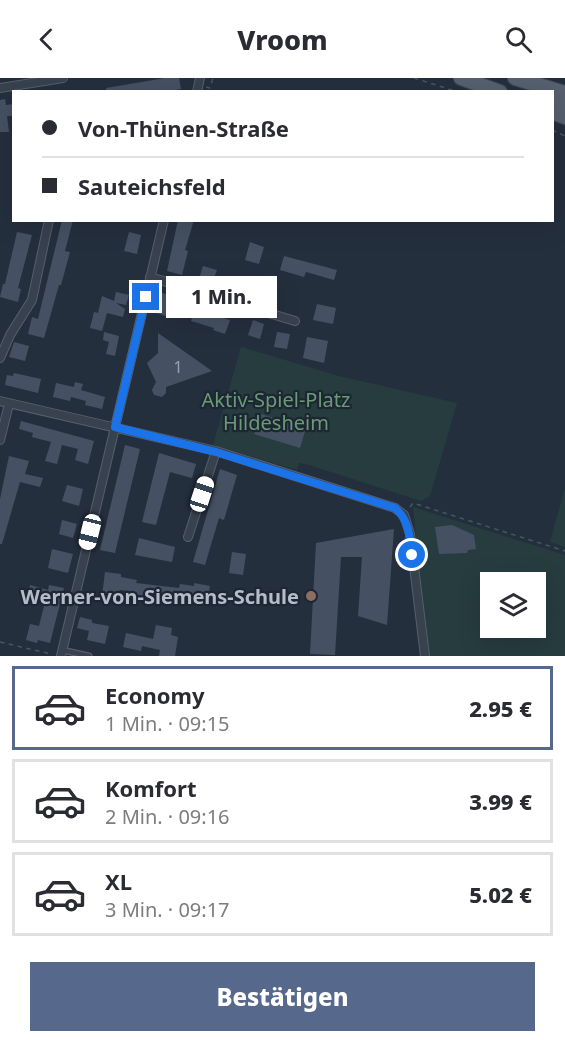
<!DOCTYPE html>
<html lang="de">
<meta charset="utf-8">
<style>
body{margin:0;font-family:"Noto Sans",sans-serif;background:#f7f7f7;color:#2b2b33;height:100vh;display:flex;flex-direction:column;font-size:22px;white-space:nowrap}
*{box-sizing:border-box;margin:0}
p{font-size:20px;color:#7c7c81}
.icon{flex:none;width:33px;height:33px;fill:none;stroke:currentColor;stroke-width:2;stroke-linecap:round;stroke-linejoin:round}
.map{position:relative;height:578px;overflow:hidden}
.side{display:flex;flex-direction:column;background:#fff;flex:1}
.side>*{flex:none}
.guide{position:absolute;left:12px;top:12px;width:542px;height:132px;border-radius:0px;box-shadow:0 6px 24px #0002;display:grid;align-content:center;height:132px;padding:0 30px;background:#fff}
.controls{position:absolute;left:480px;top:494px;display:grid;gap:12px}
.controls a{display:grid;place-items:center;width:66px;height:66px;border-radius:0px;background:#fff;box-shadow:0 6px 24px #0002;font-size:30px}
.end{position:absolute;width:27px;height:27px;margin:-14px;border:8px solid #1a73e8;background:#fff;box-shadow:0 0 0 3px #fff}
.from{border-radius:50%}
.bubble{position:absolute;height:42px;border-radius:0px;background:#fff;box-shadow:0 6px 24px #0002;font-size:20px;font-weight:800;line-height:42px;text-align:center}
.car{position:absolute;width:18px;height:36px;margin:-18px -9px;border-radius:8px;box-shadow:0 0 4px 2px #0007;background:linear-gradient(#fff 24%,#345 0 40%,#fff 0 76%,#345 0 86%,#fff 0)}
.guide b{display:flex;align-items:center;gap:21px;height:57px;font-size:22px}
.guide b+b{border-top:2px solid #e1e1e2}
.guide i{width:15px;height:15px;background:#2b2b33}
ul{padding:10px 0 0;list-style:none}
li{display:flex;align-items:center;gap:18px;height:84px;margin:0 12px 9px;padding:0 18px;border:3px solid #e1e1e2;border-radius:0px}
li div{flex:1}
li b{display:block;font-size:22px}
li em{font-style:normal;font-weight:800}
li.on{border-color:#56698c}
li>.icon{width:54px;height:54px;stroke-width:1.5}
.cta{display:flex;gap:12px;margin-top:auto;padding:12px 30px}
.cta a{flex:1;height:69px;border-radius:0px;background:#56698c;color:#fff;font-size:24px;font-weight:800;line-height:69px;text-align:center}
header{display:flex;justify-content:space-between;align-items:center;height:78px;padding:0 30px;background:#fff;font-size:27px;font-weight:800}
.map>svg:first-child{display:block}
.green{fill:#263c3f;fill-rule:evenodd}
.building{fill:#455162}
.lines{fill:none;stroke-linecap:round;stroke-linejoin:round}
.service-casing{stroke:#565f6c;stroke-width:7}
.minor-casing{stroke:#565f6c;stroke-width:10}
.primary-casing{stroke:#414a57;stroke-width:16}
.path{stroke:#44595c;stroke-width:1.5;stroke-dasharray:4.5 4.5;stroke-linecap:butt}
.service{stroke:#38414e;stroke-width:4.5}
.minor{stroke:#38414e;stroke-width:8}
.primary{stroke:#56606e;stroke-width:14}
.route{stroke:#1a73e8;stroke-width:8}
.education-dot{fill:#8d6e63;stroke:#1d2633;stroke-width:2}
.labels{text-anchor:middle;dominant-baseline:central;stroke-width:4.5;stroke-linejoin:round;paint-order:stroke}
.number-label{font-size:16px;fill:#98a1af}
.park-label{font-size:20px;fill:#6b9a76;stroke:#1d2633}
.poi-label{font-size:20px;font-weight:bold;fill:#b4bcc9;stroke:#1d2633;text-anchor:end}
</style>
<header><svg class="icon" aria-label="back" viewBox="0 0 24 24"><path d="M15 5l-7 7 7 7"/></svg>Vroom<svg class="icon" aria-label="search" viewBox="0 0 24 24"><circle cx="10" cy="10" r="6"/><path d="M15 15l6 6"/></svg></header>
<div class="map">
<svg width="565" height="578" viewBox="0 0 565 578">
<rect width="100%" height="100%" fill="#242f3e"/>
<path class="green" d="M241 269 339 298 457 325 430 418 421 423 306 386 299 385 297 392 213 367Z
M565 409V469L550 464Z
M413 429 565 477V578H428ZM490 504H536V549H490Z"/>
<path class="building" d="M165 0H179L181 11 166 14H107L106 10Z
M5 21 6 27 14 26V38H7L9 54H0V22Z
M62 142H73L65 173 70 174 61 207H59L44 260 28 256 32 239 38 241Z
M178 142H194L185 172 188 173 182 197 167 193Z
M17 154 32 157 18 210 21 211 18 224 0 219 3 206H5Z
M129 154 141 157 137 176 124 173Z
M250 164 264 169 259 186 245 182Z
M284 178 337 192 334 202 306 194 304 199 280 192Z
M203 188 217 192 211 208 198 204Z
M236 200 249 205 244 221 231 217Z
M265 204 276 208 270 226 259 223Z
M116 214 129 217 126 227 116 225 125 231 123 239 107 235 102 253 90 250 94 234 98 235 102 218 114 223Z
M162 215 178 219 172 240 156 235Z
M317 226 336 230 333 246 313 242Z
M195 228 209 232 208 235 230 242 225 256 213 252 214 250 191 243Z
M253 242 264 246 260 261 248 257Z
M104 254 119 258 115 278 106 276 109 264 103 262Z
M277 254 290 256 287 271 274 269Z
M158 255 212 293 166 309V315L162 319 154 317 152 312 156 304 147 285 158 275Z
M307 259 328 263 324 285 303 280Z
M14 264 29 268 25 283 9 279Z
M14 295 41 301 38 315 5 307 7 297 13 298Z
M75 304 83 306 81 312 105 319 102 331 85 327 86 323 71 319 70 323 53 319 56 305 74 309Z
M261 336 306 350 300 370 254 356Z
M21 343 94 363 88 386 75 382 78 371 62 367 57 386 45 383 51 364 32 359 33 355 19 351Z
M125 367 140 371 115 475 100 472Z
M159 375 196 386 192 400 170 394 156 447 142 444Z
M9 378 29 383 25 396 43 400 40 409 20 404 2 466H0V421Z
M220 391 237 397 224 442 219 440 205 487 193 484Z
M67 407 83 411 79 428 62 423Z
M62 442 77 446 73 460 59 456Z
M452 447 474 457 476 471 468 472 467 475 439 476 435 449Z
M394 451 387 547 358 538 362 479H341L335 577 310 576 316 465Z
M139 460 175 469 172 484 135 477Z
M52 471 73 476 68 495 48 490Z
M232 474 246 476 243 497 229 495Z
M105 494 121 496V499L137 502 136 505 179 510 180 506 194 508V505L210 508 208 519 194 517 193 521 178 518V522L136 517V514L120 512 118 520 102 518Z
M30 507 48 512 49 507 64 510 50 565 38 562 37 565 26 562 30 546 39 548 45 524 27 520Z
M80 539 92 542V545L109 548 105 566 87 562 89 553 77 550Z
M156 547 172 550 171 557 178 559 175 578H159L160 572 142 568 141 573 123 569 126 555 153 561Z"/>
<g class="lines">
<defs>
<path id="service" d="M62 572 89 578"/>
<path id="minor" d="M0 10 63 0
M197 14 200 0
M150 199 295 243
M0 280 10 257 32 222 49 142
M0 323 216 373 395 430 404 437 410 456 425 578
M0 362 9 326
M188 459 216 373
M61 578 164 142"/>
<path id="primary" d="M461 0 500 14
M515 0 565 15
M552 22 565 28
M552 34 565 39"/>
</defs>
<use href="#service" class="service-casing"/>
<use href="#minor" class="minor-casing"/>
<use href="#primary" class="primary-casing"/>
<path class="path" d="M414 0 458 14
M206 9 210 10 213 0
M552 52 565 58
M410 429 413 425 565 473
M0 564 51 576"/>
<use href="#service" class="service"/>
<use href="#minor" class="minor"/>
<use href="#primary" class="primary"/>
</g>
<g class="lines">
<path class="route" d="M146 219 115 349 216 374 395 430C409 442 410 459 412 477"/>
</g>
<circle class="education-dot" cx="311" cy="518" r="6"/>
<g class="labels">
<g class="number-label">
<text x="178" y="289">1</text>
</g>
<g class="park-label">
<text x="276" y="321">Aktiv-Spiel-Platz<tspan x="276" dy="23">Hildesheim</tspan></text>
</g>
<g class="poi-label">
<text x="299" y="518">Werner-von-Siemens-Schule</text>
</g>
</g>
</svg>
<div class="controls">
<a><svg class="icon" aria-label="layers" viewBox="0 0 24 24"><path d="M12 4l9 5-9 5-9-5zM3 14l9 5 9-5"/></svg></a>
</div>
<i class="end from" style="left:412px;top:477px"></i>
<i class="end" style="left:146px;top:219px"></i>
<div class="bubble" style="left:166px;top:198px;width:111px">1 Min.</div>
<i class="car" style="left:202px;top:416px;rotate:18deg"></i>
<i class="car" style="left:90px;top:454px;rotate:194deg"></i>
<div class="guide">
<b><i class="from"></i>Von-Thünen-Straße</b>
<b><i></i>Sauteichsfeld</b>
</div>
</div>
<section class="side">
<ul>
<li class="on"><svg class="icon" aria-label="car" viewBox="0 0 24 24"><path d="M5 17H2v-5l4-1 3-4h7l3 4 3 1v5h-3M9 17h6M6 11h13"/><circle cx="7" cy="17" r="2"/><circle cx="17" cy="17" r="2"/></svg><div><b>Economy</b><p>1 Min. · 09:15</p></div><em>2.95 €</em></li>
<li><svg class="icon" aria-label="car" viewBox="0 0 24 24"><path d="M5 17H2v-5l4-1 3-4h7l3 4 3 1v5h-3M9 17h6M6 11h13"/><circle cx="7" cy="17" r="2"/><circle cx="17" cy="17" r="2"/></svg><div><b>Komfort</b><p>2 Min. · 09:16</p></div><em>3.99 €</em></li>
<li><svg class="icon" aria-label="car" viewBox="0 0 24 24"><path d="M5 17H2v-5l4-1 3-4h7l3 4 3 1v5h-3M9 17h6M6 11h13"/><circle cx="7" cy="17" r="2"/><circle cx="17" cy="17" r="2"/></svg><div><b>XL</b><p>3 Min. · 09:17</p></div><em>5.02 €</em></li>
</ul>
<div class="cta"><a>Bestätigen</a></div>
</section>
